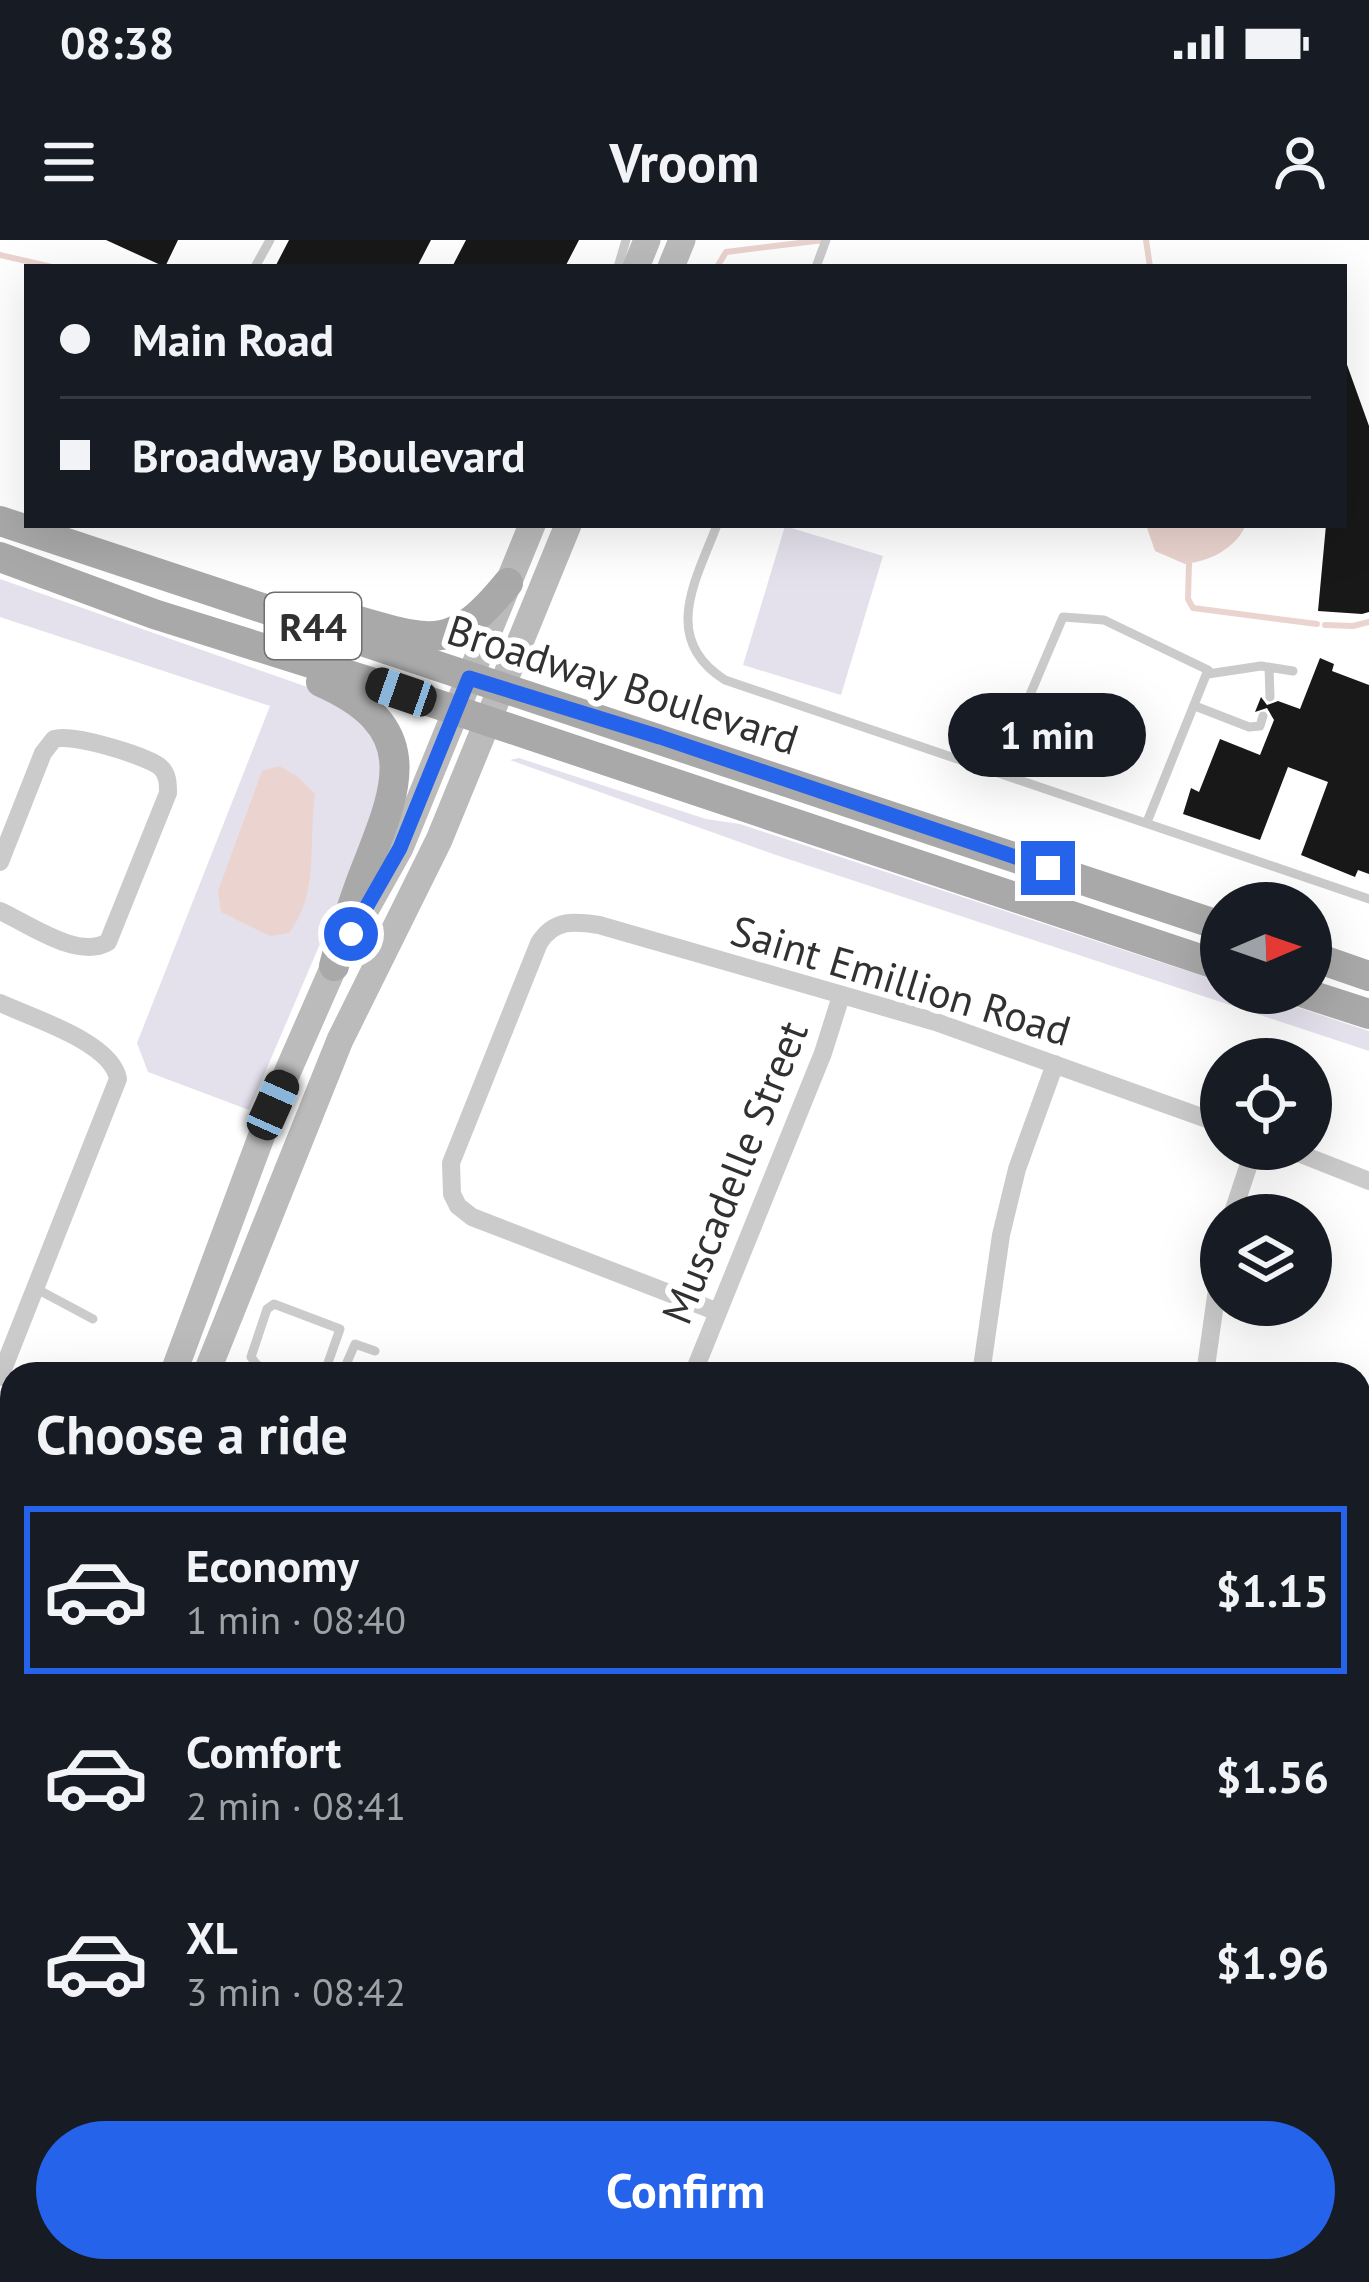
<!DOCTYPE html>
<meta charset="utf-8">
<style>
body{margin:0;font-family:"PT Sans",sans-serif;background:#242831;color:#f1f3f6;height:100vh;display:flex;flex-direction:column;font-size:45px;white-space:nowrap}
*{box-sizing:border-box;margin:0}
p{font-size:39px;color:#9ea1a6}
.icon{flex:none;width:66px;height:66px;fill:none;stroke:currentColor;stroke-width:2;stroke-linecap:round;stroke-linejoin:round}
.map{position:relative;flex:1;overflow:hidden}
.side{position:absolute;left:0px;top:1122px;width:1371px;height:921px;display:flex;flex-direction:column;background:#171b24;border-radius:36px 36px 0 0;box-shadow:0 12px 48px #0002}
.side>*{flex:none}
.guide{position:absolute;left:24px;top:24px;width:1323px;height:264px;border-radius:0px;box-shadow:0 12px 48px #0002;display:grid;align-content:center;height:264px;padding:0 36px;background:#171b24}
.needle{width:78px;rotate:88deg}
.controls{position:absolute;left:1200px;top:642px;display:grid;gap:24px}
.controls a{display:grid;place-items:center;width:132px;height:132px;border-radius:50%;background:#171b24;box-shadow:0 12px 48px #0002;font-size:60px}
.end{position:absolute;width:54px;height:54px;margin:-27px;border:15px solid #2563eb;background:#fff;box-shadow:0 0 0 6px #fff}
.from{border-radius:50%}
.bubble{position:absolute;height:84px;border-radius:42px;background:#171b24;box-shadow:0 12px 48px #0002;font-size:39px;font-weight:700;line-height:84px;text-align:center}
.car{position:absolute;width:36px;height:72px;margin:-36px -18px;border-radius:15px;box-shadow:0 0 9px 3px #0007;background:linear-gradient(#222 24%,#8ab4d8 0 40%,#222 0 76%,#8ab4d8 0 86%,#222 0)}
.guide b{display:flex;align-items:center;gap:42px;height:114px;font-size:45px}
.guide b+b{border-top:3px solid #363941}
.guide i{width:30px;height:30px;background:#f1f3f6}
ul{padding:0;list-style:none}
li{display:flex;align-items:center;gap:36px;height:168px;margin:0 24px 18px;padding:0 12px;border:6px solid transparent;border-radius:0px}
li div{flex:1}
li b{display:block;font-size:45px}
li em{font-style:normal;font-weight:700}
li.selected{border-color:#2563eb}
li>.icon{width:108px;height:108px;stroke-width:1.5}
h2{padding:0 36px;font-size:54px;line-height:144px}
.button{display:flex;gap:24px;margin-top:auto;padding:24px 36px}
.button a{flex:1;height:138px;border-radius:72px;background:#2563eb;color:#fff;font-size:48px;font-weight:700;line-height:138px;text-align:center}
.status{display:flex;justify-content:space-between;align-items:center;height:84px;padding:0 60px;background:#171b24;direction:ltr}
.status svg{height:33px;fill:currentColor}
header{display:flex;justify-content:space-between;align-items:center;height:156px;padding:0 36px;background:#171b24;font-size:54px;font-weight:700}
.map>svg:first-child{display:block}
.green{fill:#e4e1ed}
.water{fill:#ebd4cf}
.lines{fill:none;stroke-linecap:round;stroke-linejoin:round}
.stream{stroke:#ebd4cf;stroke-width:6}
.building{fill:#181818}
.service{stroke:#cbcbcb;stroke-width:9}
.minor{stroke:#cbcbcb;stroke-width:18}
.tertiary{stroke:#cbcbcb;stroke-width:24}
.secondary{stroke:#bbb;stroke-width:27}
.primary{stroke:#a9a9a9;stroke-width:30}
.route{stroke:#2563eb;stroke-width:15}
.labels{text-anchor:middle;dominant-baseline:central;stroke-width:12;stroke-linejoin:round;paint-order:stroke}
.shield{fill:#fff;stroke:#6f6f6f;stroke-width:3}
.shield-label{font-size:39px;font-weight:bold;fill:#313131}
.street-label{font-size:42px;fill:#313131;stroke:#fff}
</style>
<div class="status"><b>08:38</b><svg viewBox="0 0 49 12"><path d="M0 12V9h3v3zM5 12V6h3v6zM10 12V3h3v9zM15 12V0h3v12zM26 1h20v11H26zM47 4h2v5h-2z"/></svg></div>
<header><svg class="icon" aria-label="menu" viewBox="0 0 24 24"><path d="M4 6h16M4 12h16M4 18h16"/></svg>Vroom<svg class="icon" aria-label="person" viewBox="0 0 24 24"><circle cx="12" cy="8" r="4"/><path d="M4 21q1-7 8-7t8 7"/></svg></header>
<div class="map">
<svg width="1369" height="2042" viewBox="0 0 1369 2042">
<rect width="100%" height="100%" fill="#fff"/>
<path class="green" d="M785 286 883 316 841 455 743 425Z
M0 339 313 449C370 483 395 502 376 573L249 870 148 832 137 803 270 466 0 377Z
M519 518 706 579 740 584 1221 742V753H1254L1369 791V811L773 614 510 520Z"/>
<path class="water" d="M1146 285H1246C1235 309 1210 321 1185 324L1155 311Z
M279 526 297 536 315 554C308 602 320 653 289 693L270 696 221 672 218 651 262 531Z"/>
<g class="lines">
<path class="stream" d="M1146 0 1150 27
M0 15 52 27
M717 27 726 12 824 0
M1189 323 1188 359 1193 368 1317 384
M1325 385 1353 386 1369 382"/>
</g>
<path class="building" d="M106 0H178L165 27Z
M289 0H431L417 27H275Z
M466 0H579L565 27H452Z
M1346 122 1369 186V372L1362 374 1318 371 1326 285H1344Z
M1320 418 1334 424 1332 431 1369 445V634L1358 630 1355 637 1301 615 1328 542 1288 527 1260 600 1183 574 1191 548 1199 552 1220 499 1260 515 1274 480 1267 468 1255 472 1261 457 1267 465 1278 461 1300 469Z"/>
<g class="lines">
<path class="service" d="M255 27 270 0
M618 27 626 0
M816 27 826 0
M717 285C696 340 660 399 725 440L1369 659
M1269 427 1270 457
M1208 434 1261 426 1293 431
M1195 466 1249 487 1260 486 1263 476
M998 530 1063 377 1104 380 1208 430 1147 582
M35 1048 93 1079
M279 1134 257 1125 251 1117 267 1069 274 1064 340 1089 324 1134
M342 1134 355 1104 375 1111"/>
<path class="minor" d="M0 622 43 513 54 499C72 493 143 515 159 526 168 533 168 543 168 553L108 702C78 720 29 684 0 671
M0 763C32 778 112 802 118 839L0 1137
M1288 909 1369 941
M1232 975 1254 909
M718 1072 472 977 458 966 452 954 451 923 539 703C554 679 574 681 599 685L936 782 1221 884
M693 1134 823 813 841 756
M981 1134 1001 995 1017 929 1055 824
M1205 1134 1221 1021
M0 1463 12 1476
M1359 1643 1369 1630
M0 1802 12 1774
M1359 1893 1369 1889
M0 2005 12 2014
M36 2031 51 2042
M471 2031 485 2042
M905 2031 920 2042
M128 2042 132 2031
M261 2042 268 2031
M401 2042 408 2031
M723 2042 731 2031
M1114 2042 1127 2031"/>
<path class="tertiary" d="M1359 1547 1369 1550"/>
<path class="secondary" d="M636 27 647 0
M671 27 682 0
M173 1134 273 865 334 726 400 608 532 285
M206 1134 340 800 439 600 568 285
M0 1582 12 1549
M0 1674 12 1643"/>
<path class="primary" d="M0 281 1221 686
M0 317 154 374 374 443 1221 726
M355 380C434 403 453 410 508 343
M321 442C428 489 396 551 363 636 352 666 342 695 334 726
M1311 716 1369 736
M1304 753 1369 774"/>
</g>
<g class="lines">
<path class="route" d="M351 694 400 608 469 438 660 497 1048 628"/>
</g>
<g class="labels">
<rect class="shield" x="265" y="353" width="96" height="66" rx="9"/>
<g class="shield-label">
<text x="313" y="386">R44</text>
</g>
<g class="street-label">
<text transform="translate(623 444) rotate(18)">Broadway Boulevard</text>
<text transform="translate(901 740) rotate(17)">Saint Emillion Road</text>
<text transform="translate(734 932) rotate(-68)">Muscadelle Street</text>
</g>
</g>
</svg>
<div class="controls">
<a><svg class="needle" viewBox="-14 -14 28 28"><path d="M0-13l5 13h-10z" fill="#e53935"/><path d="M0 13l5-13h-10z" fill="#9ea1a6"/></svg></a>
<a><svg class="icon" aria-label="locate" viewBox="0 0 24 24"><circle cx="12" cy="12" r="6"/><path d="M12 2v4M12 18v4M2 12h4M18 12h4"/></svg></a>
<a><svg class="icon" aria-label="layers" viewBox="0 0 24 24"><path d="M12 4l9 5-9 5-9-5zM3 14l9 5 9-5"/></svg></a>
</div>
<i class="end from" style="left:351px;top:694px"></i>
<i class="end" style="left:1048px;top:628px"></i>
<div class="bubble" style="left:948px;top:453px;width:198px">1 min</div>
<i class="car" style="left:401px;top:452px;rotate:289deg"></i>
<i class="car" style="left:273px;top:865px;rotate:24deg"></i>
<div class="guide">
<b><i class="from"></i>Main Road</b>
<b><i></i>Broadway Boulevard</b>
</div>
<section class="side">
<h2>Choose a ride</h2>
<ul>
<li class="selected"><svg class="icon" aria-label="car" viewBox="0 0 24 24"><path d="M5 17H2v-5l4-1 3-4h7l3 4 3 1v5h-3M9 17h6M6 11h13"/><circle cx="7" cy="17" r="2"/><circle cx="17" cy="17" r="2"/></svg><div><b>Economy</b><p>1 min · 08:40</p></div><em>$1.15</em></li>
<li><svg class="icon" aria-label="car" viewBox="0 0 24 24"><path d="M5 17H2v-5l4-1 3-4h7l3 4 3 1v5h-3M9 17h6M6 11h13"/><circle cx="7" cy="17" r="2"/><circle cx="17" cy="17" r="2"/></svg><div><b>Comfort</b><p>2 min · 08:41</p></div><em>$1.56</em></li>
<li><svg class="icon" aria-label="car" viewBox="0 0 24 24"><path d="M5 17H2v-5l4-1 3-4h7l3 4 3 1v5h-3M9 17h6M6 11h13"/><circle cx="7" cy="17" r="2"/><circle cx="17" cy="17" r="2"/></svg><div><b>XL</b><p>3 min · 08:42</p></div><em>$1.96</em></li>
</ul>
<div class="button"><a>Confirm</a></div>
</section>
</div>
